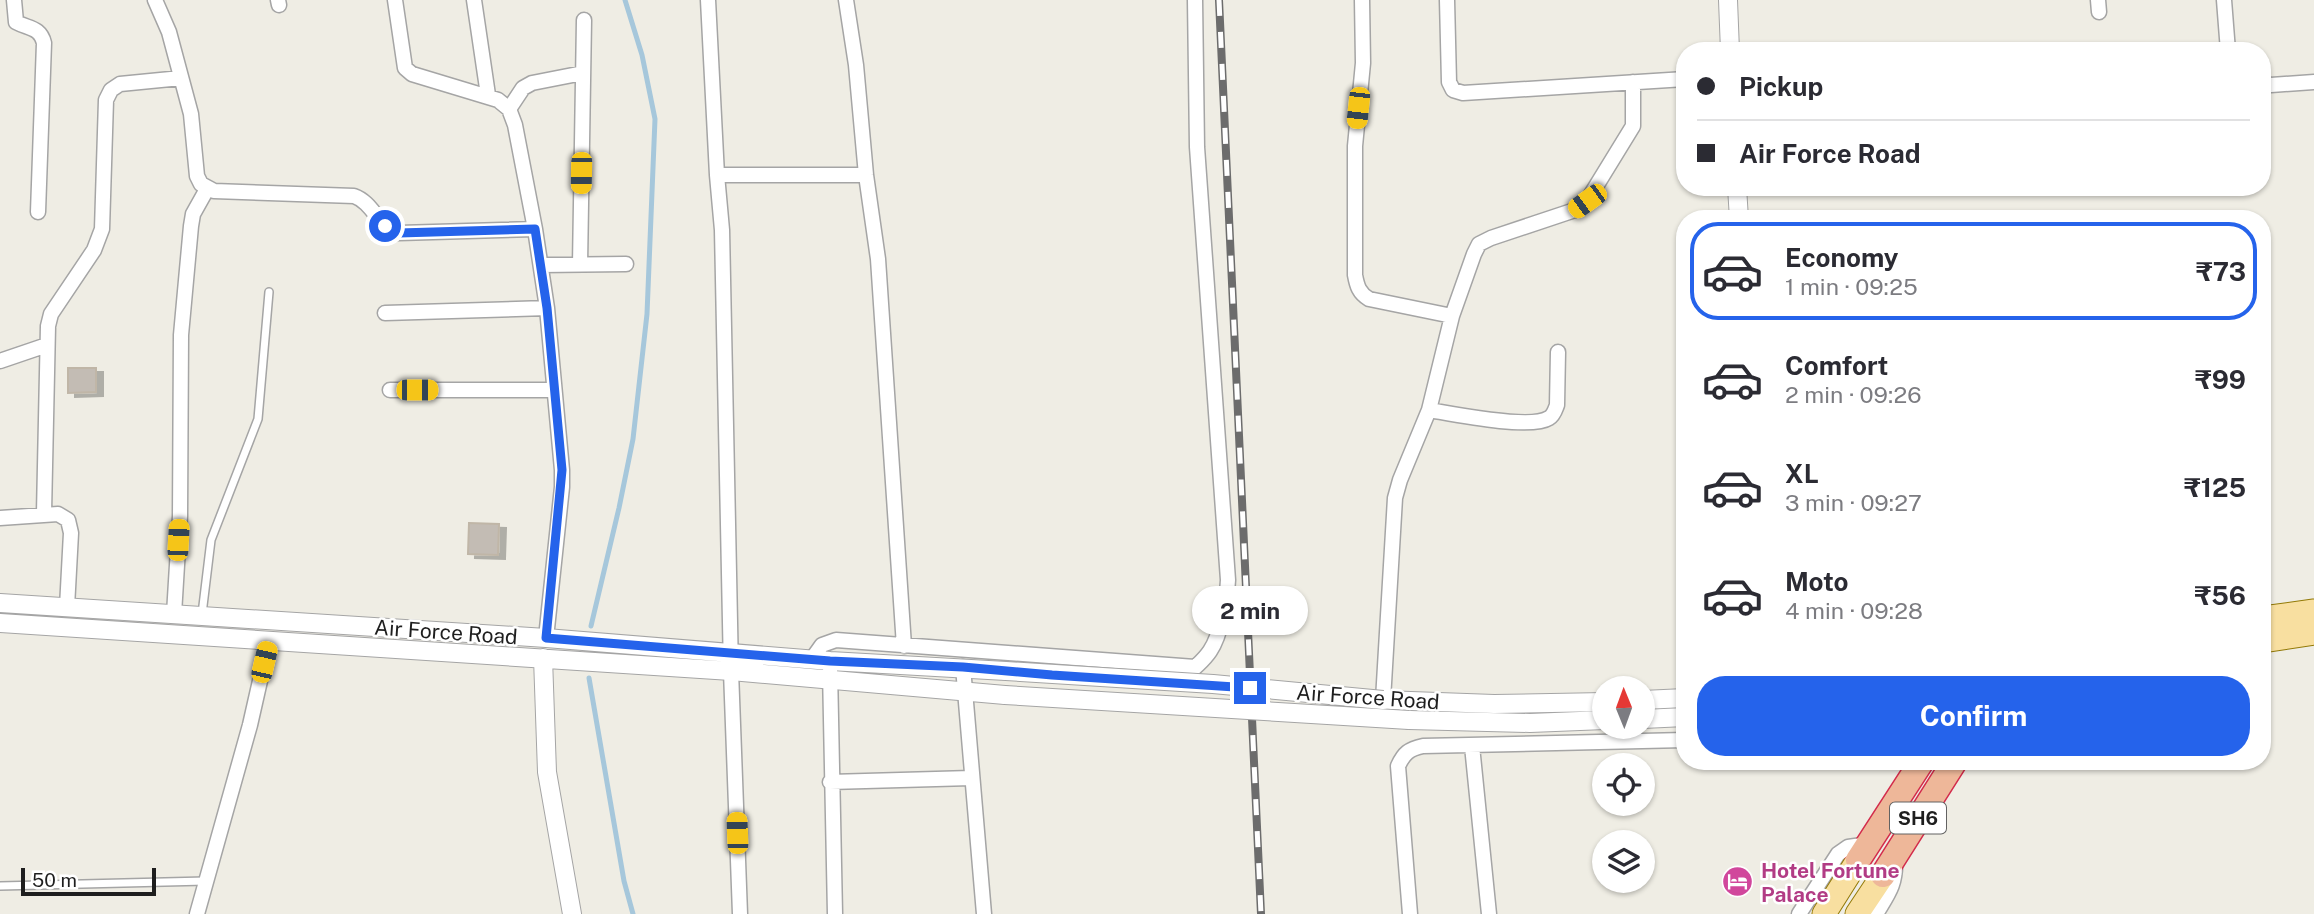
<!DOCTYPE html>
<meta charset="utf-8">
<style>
body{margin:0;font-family:"Public Sans",sans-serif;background:#f2f2f3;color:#2b2b33;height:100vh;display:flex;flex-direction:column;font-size:26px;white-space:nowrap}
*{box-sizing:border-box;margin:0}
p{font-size:23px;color:#7c7c81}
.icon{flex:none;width:38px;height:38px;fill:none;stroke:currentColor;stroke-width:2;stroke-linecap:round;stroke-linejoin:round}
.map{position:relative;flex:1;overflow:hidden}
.sheet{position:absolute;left:1676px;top:210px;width:595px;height:560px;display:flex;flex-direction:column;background:#fff;border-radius:28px;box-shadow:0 2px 5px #0004}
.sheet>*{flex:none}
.hud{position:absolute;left:1676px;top:42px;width:595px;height:154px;border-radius:28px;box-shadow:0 2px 5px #0004;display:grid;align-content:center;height:154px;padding:0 21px;background:#fff}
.needle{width:46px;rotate:359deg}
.fabs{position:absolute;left:1592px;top:676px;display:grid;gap:14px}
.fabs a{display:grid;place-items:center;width:63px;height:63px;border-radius:50%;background:#fff;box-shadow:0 2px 5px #0004;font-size:35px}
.scale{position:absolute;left:21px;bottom:18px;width:135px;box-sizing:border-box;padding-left:7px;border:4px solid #1e1e1e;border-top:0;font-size:19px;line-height:24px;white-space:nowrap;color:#1e1e1e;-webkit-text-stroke:5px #fff;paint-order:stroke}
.end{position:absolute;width:32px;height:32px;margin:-16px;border:9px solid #2563eb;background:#fff;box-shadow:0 0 0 4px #fff}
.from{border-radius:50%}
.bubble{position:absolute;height:49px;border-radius:24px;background:#fff;box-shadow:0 2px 5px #0004;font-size:23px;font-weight:700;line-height:49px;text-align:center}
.car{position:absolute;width:21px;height:42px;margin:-21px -10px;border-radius:9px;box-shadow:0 0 5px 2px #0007;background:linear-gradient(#f5c518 24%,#345 0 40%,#f5c518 0 76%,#345 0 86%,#f5c518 0)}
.hud b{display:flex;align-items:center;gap:24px;height:66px;font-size:26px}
.hud b+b{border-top:2px solid #e1e1e2}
.hud i{width:18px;height:18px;background:#2b2b33}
ul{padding:12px 0 0;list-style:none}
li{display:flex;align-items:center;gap:21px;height:98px;margin:0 14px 10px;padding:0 7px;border:4px solid transparent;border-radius:28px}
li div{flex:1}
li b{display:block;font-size:26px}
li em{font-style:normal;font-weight:700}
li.current{border-color:#2563eb}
li>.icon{width:63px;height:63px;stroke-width:1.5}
.action{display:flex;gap:14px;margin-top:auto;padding:14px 21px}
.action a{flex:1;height:80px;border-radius:28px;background:#2563eb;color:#fff;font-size:28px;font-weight:700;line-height:80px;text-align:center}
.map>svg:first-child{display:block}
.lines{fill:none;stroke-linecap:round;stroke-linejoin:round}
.stream{stroke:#a6c7db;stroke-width:5}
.building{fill:#c3bcb4;stroke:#c0b6a7;stroke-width:2;filter:url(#shadow)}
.service-casing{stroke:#a5a5a5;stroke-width:10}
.minor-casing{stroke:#a5a5a5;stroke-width:17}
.tertiary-casing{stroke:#a5a5a5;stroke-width:20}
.primary-casing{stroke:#927906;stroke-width:25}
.trunk-casing{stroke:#d32b4b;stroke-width:27}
.service{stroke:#fff;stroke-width:7}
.minor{stroke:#fff;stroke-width:14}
.tertiary{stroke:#fff;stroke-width:18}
.primary{stroke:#f8dfa0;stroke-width:23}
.trunk{stroke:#eeb799;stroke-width:24}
.rail-casing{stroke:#6c6c6c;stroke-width:8}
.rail{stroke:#fff;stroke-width:5;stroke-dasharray:16;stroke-linecap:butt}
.tertiary-bridge-casing{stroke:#a5a5a5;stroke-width:20;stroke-linecap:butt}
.tertiary-bridge{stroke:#fff;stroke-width:18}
.route{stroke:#2563eb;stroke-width:9}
.labels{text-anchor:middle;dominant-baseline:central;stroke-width:5;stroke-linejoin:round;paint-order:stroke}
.shield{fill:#fff;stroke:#626262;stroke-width:2}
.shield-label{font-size:19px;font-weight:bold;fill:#1e1e1e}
.street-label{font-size:21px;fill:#1e1e1e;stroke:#fff}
.hotel-label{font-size:21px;font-weight:bold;fill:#b23c85;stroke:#fff;text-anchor:start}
</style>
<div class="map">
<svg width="2314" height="914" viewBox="0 0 2314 914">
<defs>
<filter id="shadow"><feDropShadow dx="7" dy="4" stdDeviation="0" flood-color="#0004"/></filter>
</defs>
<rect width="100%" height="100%" fill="#efede4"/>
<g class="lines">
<path class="stream" d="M591 626 619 508 633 439 647 314 655 119 642 55 625 0
M589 678 624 881 633 914"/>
</g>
<path class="building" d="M68 368H96V392L68 393Z
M469 523 499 524 498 555 468 554Z"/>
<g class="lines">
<defs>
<path id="service" d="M202 614 211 540 258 419 269 292
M0 886 206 881"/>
<path id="minor" d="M14 0 16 22C29 29 40 27 44 43L38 212
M155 0 169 32 191 114 197 176 201 184 214 191 354 196C374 203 378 228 399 233L535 229
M278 0 279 5
M395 0 405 68 412 74 498 100 509 109 515 125 535 229 547 308 562 470V487L546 638
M474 0 488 95
M708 0 717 175 722 230 731 671 740 914
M846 0 856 65 866 175 878 259 904 646
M1362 0 1363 63 1355 146V275C1357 286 1359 293 1369 299L1452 316
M1447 0 1449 82 1453 90 1463 93 1685 79
M2098 0 2099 12
M2224 0 2228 51
M2263 83 2271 85 2314 82
M509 109 523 88 532 83 583 73
M717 175H866
M541 265 626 264
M580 265 584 20
M385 313 547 308
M0 361 47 345
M390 390H554
M1429 410C1453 414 1530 430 1549 418 1554 415 1555 410 1557 405L1558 352
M44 513 48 326 51 314 94 250 102 229 106 100 111 90 120 84 181 78
M0 518 58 514 68 520 71 533 67 607
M174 614 180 516 181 335 191 226 193 214 207 189
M812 659 822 645 836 640 1195 667
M963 667 984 914
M830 670 835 914
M1177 682C1189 673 1202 663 1210 651 1221 635 1227 599 1228 580L1197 147 1195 0
M1383 700 1395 498 1400 480 1429 410 1452 316 1474 254 1479 244 1491 238 1575 210 1587 201 1633 126V82
M1472 746 1489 914
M830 782 971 778
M197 914 250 725 269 641
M1410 914 1398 766C1404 753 1409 749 1423 746L1685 740
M1799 914 1838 854 1848 847 1869 844
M1876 914C1888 894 1896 885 1895 861"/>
<path id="tertiary" d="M1728 0 1730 51
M1737 187 1739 219
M0 603 546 638 830 661 1006 671
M0 623 731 671 1005 695
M543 658 547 772 572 914
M1383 700 1494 704 1605 702
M1643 700 1685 698
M1643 719 1685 717
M1409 720 1530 723 1605 720"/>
<path id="primary" d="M2263 618 2314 611
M2263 641 2314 633
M1824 914 1858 860
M1857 914 1883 875"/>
<path id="trunk" d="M1858 860 1922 761
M1883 875 1955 761"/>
</defs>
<use href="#service" class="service-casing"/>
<use href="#minor" class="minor-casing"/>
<use href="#tertiary" class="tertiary-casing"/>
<use href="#primary" class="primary-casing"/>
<use href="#trunk" class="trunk-casing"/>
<use href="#service" class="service"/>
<use href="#minor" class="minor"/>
<use href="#tertiary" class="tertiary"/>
<use href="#primary" class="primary"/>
<use href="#trunk" class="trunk"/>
<defs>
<path id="rail" d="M1219 0 1261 914"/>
</defs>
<use href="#rail" class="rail-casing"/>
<use href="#rail" class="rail"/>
<defs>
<path id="tertiary-bridge" d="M1006 671 1213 684 1383 700
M1005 695 1409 720"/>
</defs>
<use href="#tertiary-bridge" class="tertiary-bridge-casing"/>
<use href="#tertiary-bridge" class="tertiary-bridge"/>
</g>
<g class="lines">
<path class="route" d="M385 226 399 233 535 229 547 308 562 470 546 638 830 661 963 667 1052 675 1250 688"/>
</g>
<defs>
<symbol id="hotel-disc" viewBox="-11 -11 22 22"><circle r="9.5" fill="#d1479c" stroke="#fff"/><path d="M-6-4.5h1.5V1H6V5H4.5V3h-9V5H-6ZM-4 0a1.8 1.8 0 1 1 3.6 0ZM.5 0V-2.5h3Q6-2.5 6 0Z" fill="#fff"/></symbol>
</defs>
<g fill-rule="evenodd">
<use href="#hotel-disc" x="1720" y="864" width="35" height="35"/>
</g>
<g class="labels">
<rect class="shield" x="1890" y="802.5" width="56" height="31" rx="5"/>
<g class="shield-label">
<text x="1918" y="818">SH6</text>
</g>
<g class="street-label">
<text transform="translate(446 632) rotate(4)">Air Force Road</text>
<text transform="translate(1368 697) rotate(4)">Air Force Road</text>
</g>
<g class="hotel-label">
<text x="1761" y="870">Hotel Fortune<tspan x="1761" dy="24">Palace</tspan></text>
</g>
</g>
</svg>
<div class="fabs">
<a><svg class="needle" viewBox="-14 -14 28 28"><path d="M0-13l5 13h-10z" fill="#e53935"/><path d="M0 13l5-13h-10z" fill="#7c7c81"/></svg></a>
<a><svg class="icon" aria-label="locate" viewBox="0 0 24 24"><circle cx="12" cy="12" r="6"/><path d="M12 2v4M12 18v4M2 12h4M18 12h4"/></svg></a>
<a><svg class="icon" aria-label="layers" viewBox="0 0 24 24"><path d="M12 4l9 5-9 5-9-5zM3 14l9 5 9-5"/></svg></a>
</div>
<div class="scale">50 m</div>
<i class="end from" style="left:385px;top:226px"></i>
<i class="end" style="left:1250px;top:688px"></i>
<div class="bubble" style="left:1192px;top:586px;width:116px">2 min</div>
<i class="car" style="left:1358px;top:108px;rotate:186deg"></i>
<i class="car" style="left:581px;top:173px;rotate:181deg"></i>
<i class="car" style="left:1587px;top:201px;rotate:234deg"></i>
<i class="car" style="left:417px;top:390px;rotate:90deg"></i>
<i class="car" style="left:178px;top:540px;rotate:3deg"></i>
<i class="car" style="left:264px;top:662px;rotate:13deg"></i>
<i class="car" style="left:737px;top:833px;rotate:358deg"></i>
<div class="hud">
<b><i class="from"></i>Pickup</b>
<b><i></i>Air Force Road</b>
</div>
<section class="sheet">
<ul>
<li class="current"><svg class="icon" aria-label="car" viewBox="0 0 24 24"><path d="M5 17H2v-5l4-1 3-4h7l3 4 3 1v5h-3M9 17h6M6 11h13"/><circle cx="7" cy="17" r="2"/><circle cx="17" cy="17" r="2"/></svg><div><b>Economy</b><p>1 min · 09:25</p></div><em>₹73</em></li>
<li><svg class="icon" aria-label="car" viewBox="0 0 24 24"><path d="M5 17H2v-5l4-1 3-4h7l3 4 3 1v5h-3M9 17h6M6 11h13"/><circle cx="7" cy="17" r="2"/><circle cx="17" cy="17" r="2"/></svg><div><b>Comfort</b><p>2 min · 09:26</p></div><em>₹99</em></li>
<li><svg class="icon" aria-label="car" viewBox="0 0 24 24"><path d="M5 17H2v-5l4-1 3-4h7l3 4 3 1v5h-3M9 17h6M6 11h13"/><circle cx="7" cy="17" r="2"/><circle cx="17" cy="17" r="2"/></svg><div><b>XL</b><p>3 min · 09:27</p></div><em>₹125</em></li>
<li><svg class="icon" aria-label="car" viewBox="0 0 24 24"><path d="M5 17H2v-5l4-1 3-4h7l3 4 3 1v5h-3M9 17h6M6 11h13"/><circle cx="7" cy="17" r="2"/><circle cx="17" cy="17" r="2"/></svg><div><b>Moto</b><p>4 min · 09:28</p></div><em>₹56</em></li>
</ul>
<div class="action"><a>Confirm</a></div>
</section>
</div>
